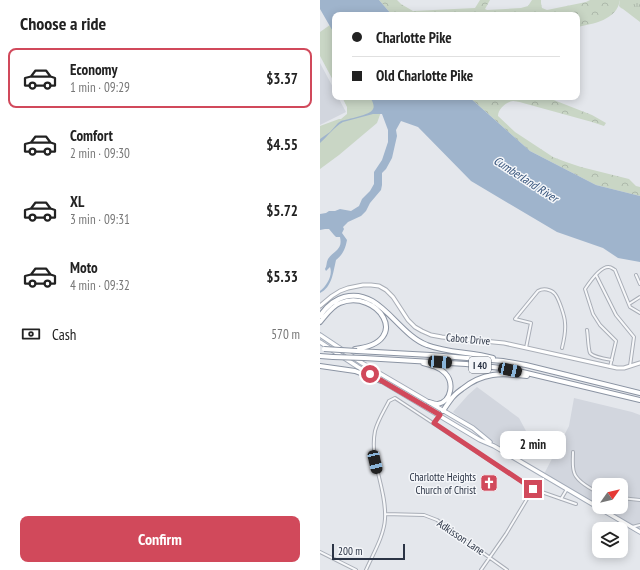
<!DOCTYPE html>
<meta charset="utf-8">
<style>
body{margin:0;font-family:"PT Sans Narrow",sans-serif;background:#f6f6f6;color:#222;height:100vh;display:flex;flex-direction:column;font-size:15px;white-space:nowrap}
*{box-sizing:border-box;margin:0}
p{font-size:13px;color:#767676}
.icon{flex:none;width:22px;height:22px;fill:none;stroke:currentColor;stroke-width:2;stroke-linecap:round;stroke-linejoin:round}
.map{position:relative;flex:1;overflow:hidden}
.panel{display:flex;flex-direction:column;background:#fff;width:320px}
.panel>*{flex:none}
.banner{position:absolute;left:12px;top:12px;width:248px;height:88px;border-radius:8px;box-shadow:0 2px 10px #0003;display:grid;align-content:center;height:88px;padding:0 20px;background:#fff}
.needle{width:26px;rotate:56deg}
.buttons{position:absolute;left:272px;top:478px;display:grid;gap:8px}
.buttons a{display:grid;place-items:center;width:36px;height:36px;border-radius:8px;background:#fff;box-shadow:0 2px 10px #0003;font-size:20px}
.scale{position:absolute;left:12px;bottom:10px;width:73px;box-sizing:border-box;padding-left:4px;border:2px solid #2b3445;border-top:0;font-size:11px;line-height:14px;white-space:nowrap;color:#2b3445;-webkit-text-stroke:3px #f4f6f9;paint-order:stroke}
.end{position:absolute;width:18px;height:18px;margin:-9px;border:5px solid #d1495b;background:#fff;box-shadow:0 0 0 2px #fff}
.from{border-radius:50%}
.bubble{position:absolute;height:28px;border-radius:8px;background:#fff;box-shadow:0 2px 10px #0003;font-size:13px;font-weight:700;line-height:28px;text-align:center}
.car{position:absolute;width:12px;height:24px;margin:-12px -6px;border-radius:5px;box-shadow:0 0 3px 1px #0007;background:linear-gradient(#222 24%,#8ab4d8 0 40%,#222 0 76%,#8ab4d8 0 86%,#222 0)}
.banner b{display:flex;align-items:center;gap:14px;height:38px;font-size:15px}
.banner b+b{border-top:1px solid #e0e0e0}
.banner i{width:10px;height:10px;background:#222}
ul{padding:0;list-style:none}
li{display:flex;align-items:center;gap:12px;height:60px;margin:0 8px 6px;padding:0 12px;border:2px solid transparent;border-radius:8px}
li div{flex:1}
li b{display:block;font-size:15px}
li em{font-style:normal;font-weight:700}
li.on{border-color:#d1495b}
li>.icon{width:36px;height:36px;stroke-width:1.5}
h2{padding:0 20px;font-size:18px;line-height:48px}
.pay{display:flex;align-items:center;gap:10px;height:44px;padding:0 20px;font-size:15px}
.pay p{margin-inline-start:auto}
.action{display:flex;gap:8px;margin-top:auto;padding:8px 20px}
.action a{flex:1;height:46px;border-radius:8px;background:#d1495b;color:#fff;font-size:16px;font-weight:700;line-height:46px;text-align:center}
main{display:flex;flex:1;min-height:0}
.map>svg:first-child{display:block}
.built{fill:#d2d6de}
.grass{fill:url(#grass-tufts)}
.forest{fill:url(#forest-crowns)}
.park{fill:#c9d6c5}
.water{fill:#9fb4cc}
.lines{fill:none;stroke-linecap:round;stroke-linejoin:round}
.street-casing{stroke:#a9aeb7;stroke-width:4}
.secondary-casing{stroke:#a9aeb7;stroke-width:5}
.primary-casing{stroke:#a3abb8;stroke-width:5.5}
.highway-casing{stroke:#8b94a3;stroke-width:6}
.street{stroke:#f7f8fa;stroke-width:2}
.secondary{stroke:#fff;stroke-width:3}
.primary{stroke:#fff;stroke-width:3.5}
.highway{stroke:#fff;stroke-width:4}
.highway-bridge-casing{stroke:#8b94a3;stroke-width:6;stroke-linecap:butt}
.highway-bridge{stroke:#fff;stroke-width:4}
.route{stroke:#d1495b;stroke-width:5}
.labels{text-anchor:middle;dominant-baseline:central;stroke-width:3;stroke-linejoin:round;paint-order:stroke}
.shield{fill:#f4f6f9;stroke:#676e7b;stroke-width:1}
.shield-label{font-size:10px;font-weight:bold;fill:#2b3445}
.street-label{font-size:11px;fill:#2b3445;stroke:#f4f6f9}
.poi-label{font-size:11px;fill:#2b3445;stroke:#f4f6f9;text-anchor:end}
.water-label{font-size:12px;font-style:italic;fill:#34527a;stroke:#f4f6f9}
</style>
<main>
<section class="panel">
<h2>Choose a ride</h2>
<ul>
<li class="on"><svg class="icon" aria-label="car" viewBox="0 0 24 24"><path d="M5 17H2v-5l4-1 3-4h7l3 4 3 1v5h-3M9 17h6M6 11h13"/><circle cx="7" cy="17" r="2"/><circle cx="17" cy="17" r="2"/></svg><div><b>Economy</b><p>1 min · 09:29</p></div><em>$3.37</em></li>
<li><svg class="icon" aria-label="car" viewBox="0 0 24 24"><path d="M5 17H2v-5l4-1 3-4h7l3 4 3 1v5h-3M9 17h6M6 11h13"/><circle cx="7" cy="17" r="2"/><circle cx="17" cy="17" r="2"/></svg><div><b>Comfort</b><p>2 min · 09:30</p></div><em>$4.55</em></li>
<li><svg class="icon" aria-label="car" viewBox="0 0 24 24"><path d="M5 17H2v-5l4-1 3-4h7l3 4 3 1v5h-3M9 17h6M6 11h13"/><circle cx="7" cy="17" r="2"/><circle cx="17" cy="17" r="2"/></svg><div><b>XL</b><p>3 min · 09:31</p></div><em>$5.72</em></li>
<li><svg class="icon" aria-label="car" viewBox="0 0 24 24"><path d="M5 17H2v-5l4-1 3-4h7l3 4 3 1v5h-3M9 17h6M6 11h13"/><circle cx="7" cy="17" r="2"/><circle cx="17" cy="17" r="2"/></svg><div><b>Moto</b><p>4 min · 09:32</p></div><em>$5.33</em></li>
</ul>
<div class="pay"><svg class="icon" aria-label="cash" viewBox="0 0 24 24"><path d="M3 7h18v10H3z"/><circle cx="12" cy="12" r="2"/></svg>Cash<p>570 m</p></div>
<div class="action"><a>Confirm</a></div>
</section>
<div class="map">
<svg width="320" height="570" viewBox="0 0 320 570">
<defs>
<pattern id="grass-tufts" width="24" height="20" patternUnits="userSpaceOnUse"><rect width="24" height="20" fill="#c9d6c5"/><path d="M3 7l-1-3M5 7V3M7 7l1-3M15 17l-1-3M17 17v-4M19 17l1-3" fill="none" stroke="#adb8ab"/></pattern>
<pattern id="forest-crowns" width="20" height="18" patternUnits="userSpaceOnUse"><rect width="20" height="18" fill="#c9d6c5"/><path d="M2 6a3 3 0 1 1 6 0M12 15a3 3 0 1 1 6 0" fill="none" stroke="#adb8ab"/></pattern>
</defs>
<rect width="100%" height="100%" fill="#e4e7ec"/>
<path class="built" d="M0 63 15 91V97H18L26 112 0 125Z
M157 387 199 418 212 442 201 459 179 446 133 412 148 395Z
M254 398 312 412 320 415V530L280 507H301V485H279V506L224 474 249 426Z"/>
<path class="grass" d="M300 0H320V22L303 9 301 8 299 6Z"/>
<path class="forest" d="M59 0H77L81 4 93 11 155 8 160 0H170L165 9 167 10 201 8 208 6 212 0H221V3L222 8 227 10 266 2 270 0H300C297 20 273 24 257 27V15H72Z
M149 97H226L272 115 286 123 284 126 272 122 203 103C200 102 196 101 193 101 186 102 178 109 178 116L195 132 233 157 246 162 261 167 309 179 316 186 320 187V196L276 185 210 151Z"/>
<path class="park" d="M10 25 15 33V84L0 56V32Z
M22 97H53L61 112 57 123 19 155 0 169V126L19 119H21L27 114V107Z"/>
<path class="water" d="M0 0H59L72 15H15V35L0 9Z
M50 97H149L210 151 276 185 320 196V262L298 258 283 248 237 232 151 181 98 127 81 121 76 130 77 136 72 158 66 169 62 173V185L61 190 50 203 46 211 41 216 28 222 23 227 24 229 22 233 27 240C25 250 23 254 16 260 13 273 12 287 0 293V291C7 286 13 275 10 267L6 271 5 269C7 266 6 263 8 259 14 250 23 250 20 237H16L14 235 9 229H5L0 230V214L6 213 9 211H15L20 209 31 211 39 206 42 199 50 191 54 184V172L62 160 68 142V130L62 114H53L23 122C14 127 8 136 0 143V139L10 132 18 123 21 121C27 119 51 115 53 109 55 105 52 101 50 97Z"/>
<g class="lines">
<defs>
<path id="street" d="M276 275 296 315 314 337 310 366
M316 275 320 284
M309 304 320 297
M267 330C268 335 268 348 270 353 273 357 286 359 292 360
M206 348 211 323 195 319 218 291C223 288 231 289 235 294 239 299 245 317 245 323 246 332 244 340 242 348
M290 367 296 341 280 325 273 314 265 289C269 283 281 266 289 267 291 267 293 269 295 270L310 307 320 313
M114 423 119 416
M253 452C253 459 252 466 254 472 256 481 271 489 279 493
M301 498 320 500
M241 499 247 489
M65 514 104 515 117 520 187 570
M312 527 320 525
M0 552 36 570
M46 570C53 554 64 536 65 519 67 489 49 461 55 431 58 420 64 411 69 401L75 398 213 489 256 504
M161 570 186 534 213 489"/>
<path id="secondary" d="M0 306 12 296 20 291 28 288 43 285H51L59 286 66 290 73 297 88 320 95 327 102 331 111 335 122 337 184 343 297 368H304L320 363"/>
<path id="primary" d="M0 335 42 363 153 428 170 442
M0 342 38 367 160 440 174 446 320 532"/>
<path id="highway" d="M0 316C6 307 13 300 24 297 60 287 77 334 107 345 127 353 152 352 173 358
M0 322C6 315 12 306 20 303 57 288 94 342 35 349
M37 351 111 355 183 361 206 365 320 393
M0 356 13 357
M44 358 146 364 190 369 320 400
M103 363C111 365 119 367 125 373 134 382 132 401 118 404 115 404 112 403 109 402
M0 366 35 371 61 381
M123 411C126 406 129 402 132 398 135 394 138 392 142 389 163 372 181 373 207 376"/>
</defs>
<use href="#street" class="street-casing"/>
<use href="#secondary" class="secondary-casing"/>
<use href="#primary" class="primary-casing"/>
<use href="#highway" class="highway-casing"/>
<use href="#street" class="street"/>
<use href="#secondary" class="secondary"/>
<use href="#primary" class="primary"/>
<use href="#highway" class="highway"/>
<defs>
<path id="highway-bridge" d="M4 349 37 351
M13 357 44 358"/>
</defs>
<use href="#highway-bridge" class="highway-bridge-casing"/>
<use href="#highway-bridge" class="highway-bridge"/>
</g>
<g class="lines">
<path class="route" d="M50 374 120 415 114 423 213 489"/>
</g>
<defs>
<symbol id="church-square" viewBox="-11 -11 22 22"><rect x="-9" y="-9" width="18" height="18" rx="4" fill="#d1495b" stroke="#f4f6f9"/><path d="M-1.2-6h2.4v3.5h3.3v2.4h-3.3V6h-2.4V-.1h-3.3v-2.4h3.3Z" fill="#fff"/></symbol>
</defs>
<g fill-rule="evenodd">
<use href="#church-square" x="159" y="473" width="20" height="20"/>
</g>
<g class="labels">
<rect class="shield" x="149" y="357" width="22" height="16" rx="3"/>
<g class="shield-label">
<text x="160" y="365">I 40</text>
</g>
<g class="street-label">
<text transform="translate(148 339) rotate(5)">Cabot Drive</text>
<text transform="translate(141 537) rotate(34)">Adkisson Lane</text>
</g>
<g class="poi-label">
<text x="156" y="477">Charlotte Heights<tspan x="156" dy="13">Church of Christ</tspan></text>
</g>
<g class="water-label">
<text transform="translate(206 179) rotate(33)">Cumberland River</text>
</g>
</g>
</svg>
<div class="buttons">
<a><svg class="needle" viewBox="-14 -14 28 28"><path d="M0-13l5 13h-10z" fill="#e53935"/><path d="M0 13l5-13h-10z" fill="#767676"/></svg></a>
<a><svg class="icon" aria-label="layers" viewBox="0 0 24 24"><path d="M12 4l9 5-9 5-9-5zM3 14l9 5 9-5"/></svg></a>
</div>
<div class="scale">200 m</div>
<i class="end from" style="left:50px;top:374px"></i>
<i class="end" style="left:213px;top:489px"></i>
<div class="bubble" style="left:180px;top:431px;width:66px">2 min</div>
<i class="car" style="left:120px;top:362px;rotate:94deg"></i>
<i class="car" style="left:190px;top:370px;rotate:102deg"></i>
<i class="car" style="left:55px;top:462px;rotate:167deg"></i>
<div class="banner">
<b><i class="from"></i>Charlotte Pike</b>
<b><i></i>Old Charlotte Pike</b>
</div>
</div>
</main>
